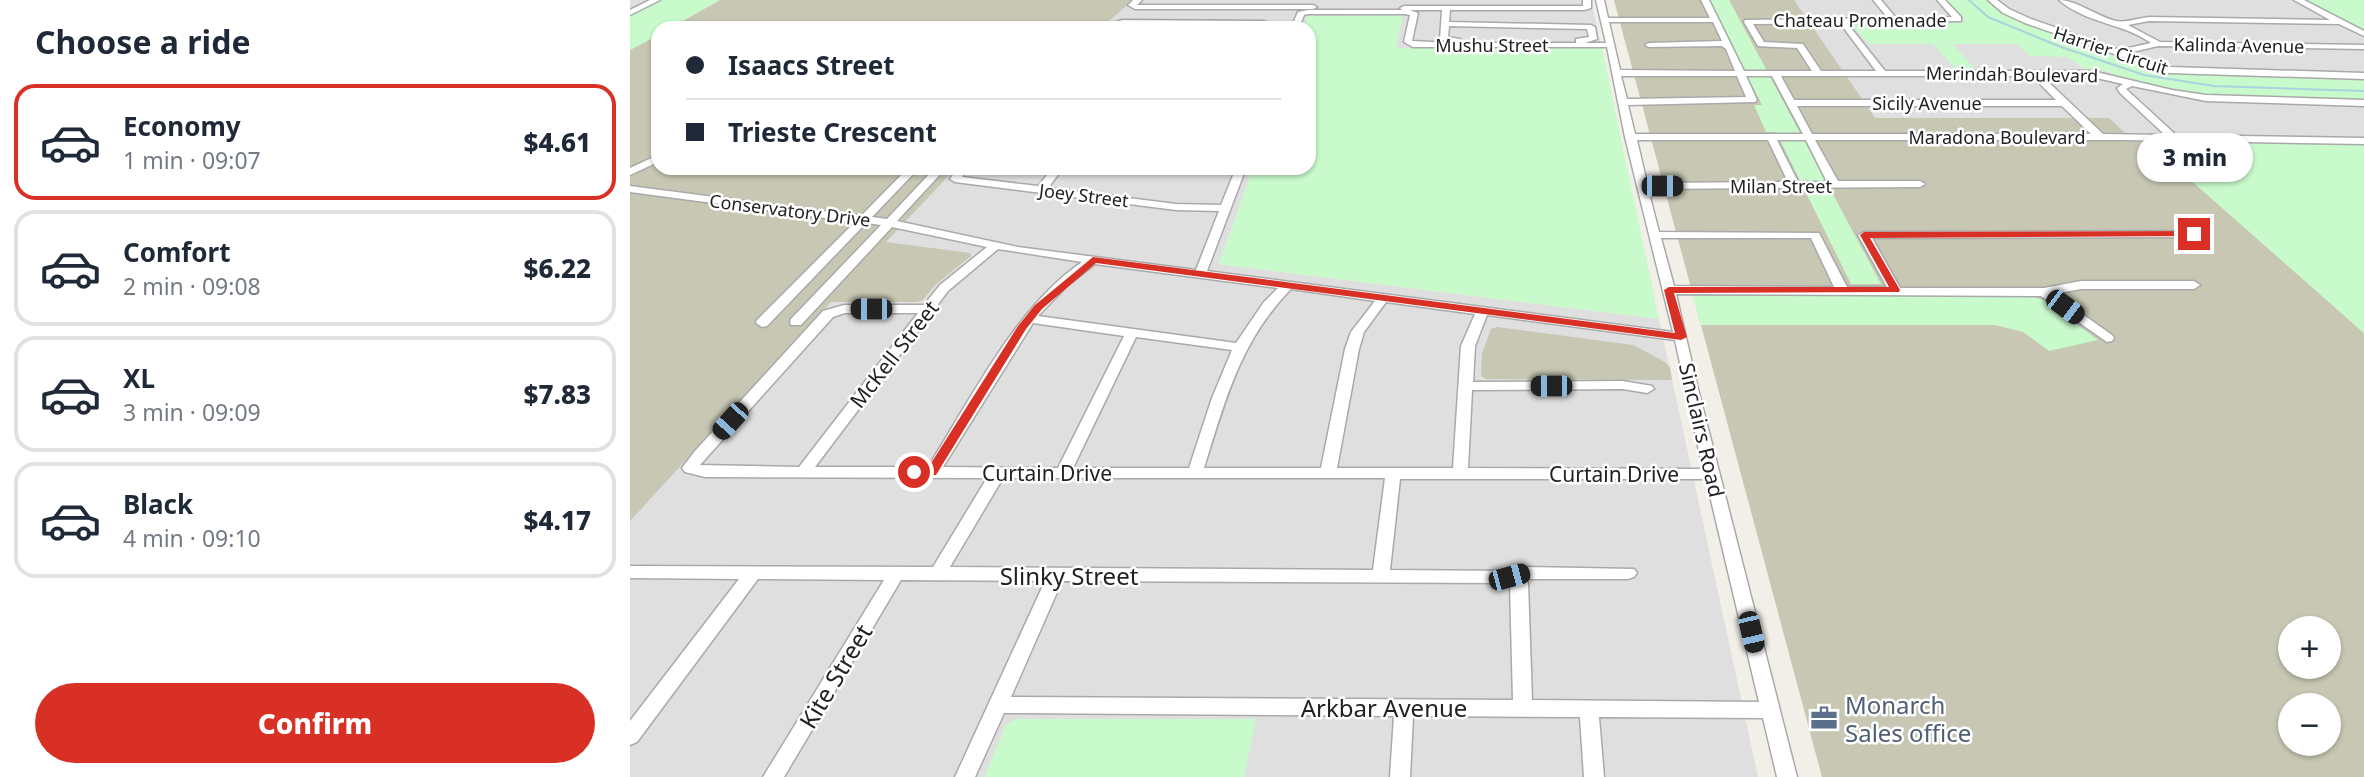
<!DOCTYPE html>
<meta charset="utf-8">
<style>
body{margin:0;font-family:"Noto Sans",sans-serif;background:#f6f6f7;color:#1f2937;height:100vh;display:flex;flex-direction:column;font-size:26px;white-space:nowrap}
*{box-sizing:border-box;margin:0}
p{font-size:23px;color:#747a83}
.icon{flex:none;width:38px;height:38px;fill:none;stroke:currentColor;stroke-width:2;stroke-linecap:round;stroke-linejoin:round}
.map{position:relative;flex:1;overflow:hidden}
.side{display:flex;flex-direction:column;background:#fff;width:630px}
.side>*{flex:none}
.top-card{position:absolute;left:21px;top:21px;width:665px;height:154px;border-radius:21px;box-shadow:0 2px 5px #0004;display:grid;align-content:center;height:154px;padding:0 35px;background:#fff}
.tools{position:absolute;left:1648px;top:616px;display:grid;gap:14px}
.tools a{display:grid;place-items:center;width:63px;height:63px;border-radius:50%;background:#fff;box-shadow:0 2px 5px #0004;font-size:35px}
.end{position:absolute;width:32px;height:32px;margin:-16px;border:9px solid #d93025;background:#fff;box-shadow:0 0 0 4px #fff}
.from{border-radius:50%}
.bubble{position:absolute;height:49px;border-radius:24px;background:#fff;box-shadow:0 2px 5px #0004;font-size:23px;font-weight:800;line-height:49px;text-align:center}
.car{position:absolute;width:21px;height:42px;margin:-21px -10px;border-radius:9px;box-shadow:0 0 5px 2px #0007;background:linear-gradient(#222 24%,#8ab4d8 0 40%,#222 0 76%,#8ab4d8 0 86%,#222 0)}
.top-card b{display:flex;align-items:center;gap:24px;height:66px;font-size:26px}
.top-card b+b{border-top:2px solid #e0e1e3}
.top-card i{width:18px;height:18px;background:#1f2937}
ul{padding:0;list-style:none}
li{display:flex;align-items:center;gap:21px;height:116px;margin:0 14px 10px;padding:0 21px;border:4px solid #e0e1e3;border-radius:21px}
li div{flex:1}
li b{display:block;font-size:26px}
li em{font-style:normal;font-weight:800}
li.selected{border-color:#d93025}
li>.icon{width:63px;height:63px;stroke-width:1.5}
h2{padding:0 35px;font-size:32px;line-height:84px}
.button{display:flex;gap:14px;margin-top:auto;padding:14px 35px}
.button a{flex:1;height:80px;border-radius:42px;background:#d93025;color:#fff;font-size:28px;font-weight:800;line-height:80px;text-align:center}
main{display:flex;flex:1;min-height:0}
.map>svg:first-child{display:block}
.residential{fill:#e0dfdf}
.construction{fill:#c7c7b4;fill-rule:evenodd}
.park{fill:#c8facc}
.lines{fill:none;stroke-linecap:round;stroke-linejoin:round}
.stream{stroke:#aad3df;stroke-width:2}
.minor-casing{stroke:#a9a9a9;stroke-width:3}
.minor{fill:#fff;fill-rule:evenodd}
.route{fill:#d93025}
.labels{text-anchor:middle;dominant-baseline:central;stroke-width:5;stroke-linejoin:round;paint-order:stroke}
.far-street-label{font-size:18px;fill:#222;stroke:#fff}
.street-label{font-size:21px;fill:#222;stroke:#fff}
.near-street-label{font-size:24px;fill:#222;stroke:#fff}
.near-service-label{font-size:24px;fill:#4e5e75;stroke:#fff;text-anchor:start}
</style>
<main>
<section class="side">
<h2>Choose a ride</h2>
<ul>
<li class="selected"><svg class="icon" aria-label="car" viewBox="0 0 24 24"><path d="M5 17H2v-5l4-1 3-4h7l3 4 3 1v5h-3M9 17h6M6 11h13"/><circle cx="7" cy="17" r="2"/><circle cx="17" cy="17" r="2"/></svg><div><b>Economy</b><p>1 min · 09:07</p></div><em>$4.61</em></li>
<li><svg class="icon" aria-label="car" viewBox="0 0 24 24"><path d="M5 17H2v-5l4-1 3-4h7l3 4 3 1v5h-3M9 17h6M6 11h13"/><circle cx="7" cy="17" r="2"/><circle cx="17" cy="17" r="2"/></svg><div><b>Comfort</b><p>2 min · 09:08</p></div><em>$6.22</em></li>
<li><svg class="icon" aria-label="car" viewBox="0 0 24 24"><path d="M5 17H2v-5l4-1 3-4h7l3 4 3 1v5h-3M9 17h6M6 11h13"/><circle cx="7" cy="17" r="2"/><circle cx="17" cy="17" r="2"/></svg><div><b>XL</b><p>3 min · 09:09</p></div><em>$7.83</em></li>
<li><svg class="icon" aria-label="car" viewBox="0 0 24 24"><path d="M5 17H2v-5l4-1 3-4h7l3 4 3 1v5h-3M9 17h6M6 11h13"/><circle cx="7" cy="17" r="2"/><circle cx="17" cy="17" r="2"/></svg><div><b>Black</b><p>4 min · 09:10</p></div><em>$4.17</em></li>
</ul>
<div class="button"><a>Confirm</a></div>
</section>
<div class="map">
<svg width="1734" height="777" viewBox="0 0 1734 777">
<rect width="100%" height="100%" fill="#f2efe9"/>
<path class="residential" d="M0 0H90L40 28H28V35L6 47 28 168H623L589 264 1029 319 1128 777H0Z
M466 0H961L972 48H679V28H431Z
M984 0H1734V145L1506 141 1071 325Z"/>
<path class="construction" d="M90 0H503L471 28H40Z
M984 0H1164L1245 118H1479L1504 141H1517L1734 333V777H1192ZM1661 628H1699V667H1661ZM1661 705H1699V744H1661Z
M28 35V168H326L256 242 340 253 341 256 305 285 293 300 287 302H201L0 521V50Z
M867 327 1003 345 1035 362 1040 367 1042 380 856 379 851 376 852 353 861 329Z"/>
<path class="park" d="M30 0H90L40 28H28V35L0 50V16Z
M1079 0H1099L1251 284H1221L1146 132H1136L1124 105H1132Z
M1316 0H1357L1374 13 1394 22 1527 69 1546 73 1734 78V101L1560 95 1507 83 1472 70 1455 69 1437 57 1400 56 1387 44H1323L1346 70H1326L1303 44H1239L1220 23 1336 21Z
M1672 0H1734V32Z
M771 15 773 16 766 46 771 48H972L1029 319 589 264 623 168H679V28H672L678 16Z
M1517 141 1734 145V333L1540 162Z
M1063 296H1399L1414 300 1468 340 1419 351 1393 332 1365 325H1071Z
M386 719H626L614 777H354L376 725Z"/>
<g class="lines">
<path class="stream" d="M1339 0 1358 17 1431 47 1514 75 1584 86 1734 91"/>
<defs>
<path id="minor" d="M20 0H30L0 15V10Z
M503 0H512L507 5H683L687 7 683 9H505L498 5Z
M953 0H961V8L954 10H820L819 22 961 25 965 27 967 39 955 43H976L966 0H974L978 18H1080L1071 0H1079L1114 71H1182L1167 48 1128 46 1114 22 1115 20 1258 18 1243 0H1251L1266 18 1322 17 1307 0H1315L1331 17V21L1217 23 1255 71H1462L1542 90 1576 95 1734 100V106L1576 101 1502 86 1496 89 1546 135 1734 138V144L1493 140H1185L1208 181H1290L1295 184 1290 187 1018 189 1029 232 1189 233 1217 287H1257L1228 235 1234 232 1564 231 1570 234 1564 237 1242 238 1270 288H1414L1451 281H1564L1570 285 1564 289H1451L1424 294 1482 335 1484 338 1482 341 1477 342 1411 296 1046 294 1067 385 1167 777H1147L1133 718 969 717 974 777H954L950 717 783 716 780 777H760L764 716 374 713 345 777H325L415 581 271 580 154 777H133L254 580 128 579 7 742 0 745V721L109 579 0 578V566L303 567 357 478 75 477 55 472 52 468 65 451 193 311 214 305H294L310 285 357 247 262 227 171 325H161L160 322 161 319 251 225 236 223 137 326 132 327 126 323 127 320 225 222 0 192V186L231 216 278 168H289L242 217 257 219 305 168H316L267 221 388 247 566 270 589 211 546 210 325 182 320 179 328 168H338L332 177 408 186 423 168H433L418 188 546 204 591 205 606 168H616L577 271 1043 332 995 137 977 47H783L774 42 780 15 775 14H678L674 15 669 28H661L668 12 678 10H772L770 8 774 6H953ZM780 10H812L810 39 821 43 782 41 788 13ZM979 22H1083L1092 41 1019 43 1015 45 1019 47 1092 46 1096 49 1105 71 990 70ZM1210 23 1246 71H1191L1173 44 1134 42 1123 24ZM819 26 957 29 959 37 946 39V43H830V39L818 37ZM991 76H1107L1116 97 997 99ZM1116 76H1142L1173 134H1005L998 105 1125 102 1127 100ZM1151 76H1402L1426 100H1164ZM1412 76 1462 77 1493 84 1487 88 1490 93 1535 135 1473 134ZM1167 106H1432L1461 134H1182ZM1007 140H1138L1158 182 1017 183ZM1147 140H1176L1197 182H1168ZM1031 238H1181L1204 287 1044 286ZM368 249 452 262C385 308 341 399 298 467H185L318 291ZM465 264 648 288 634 302 606 343 408 316 438 285ZM661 289 745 301 721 332 715 349 691 468H574C595 401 610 341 661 289ZM756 302 845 314 831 346 823 468H707L729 349 734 332ZM215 313H288L169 467 70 465 203 317ZM857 315 1045 340 1073 469 838 468 842 390 993 389 1017 393 1024 389 1022 386 993 381 843 382 845 346ZM403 323 494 336 428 468 313 467ZM506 337 602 350 582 398 559 468H443ZM373 478H755L743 570 320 567ZM770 479H1076L1129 702 902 700 898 583 896 579H998L1004 577 1007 573 1004 569 896 567 879 571 760 570ZM432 581 876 583 880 586 883 700 381 697Z
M1358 0H1367L1379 9 1401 19 1489 50 1521 43C1493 23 1455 23 1429 0 1446 0 1468 17 1486 21 1496 23 1509 18 1519 17L1700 20 1664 0H1674L1734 31V36L1709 24 1519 21 1498 25 1530 42 1734 45V49L1528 46 1498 53 1540 67 1734 73V79L1539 73 1395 23 1373 13Z
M492 20 634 21 638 23 634 25 493 24 483 28H472Z
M28 155V162L0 175V168Z"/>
</defs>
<use href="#minor" class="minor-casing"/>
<use href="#minor" class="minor"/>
</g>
<path class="route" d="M1564 231 1567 232V236L1240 238 1270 290 1269 292 1044 293 1057 337 1051 340 466 263 412 309 396 329 306 475 284 477 278 472 284 468H298L388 326 405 305 463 257 1045 333 1034 290 1039 287H1259L1230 235 1234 232Z"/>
<defs>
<symbol id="office-bare" viewBox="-9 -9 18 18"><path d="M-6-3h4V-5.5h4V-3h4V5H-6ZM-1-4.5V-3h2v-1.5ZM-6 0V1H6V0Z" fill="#5c6f8a" stroke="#fff" stroke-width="2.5" paint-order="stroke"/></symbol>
</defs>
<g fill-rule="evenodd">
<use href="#office-bare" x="1175" y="699" width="38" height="38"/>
</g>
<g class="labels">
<g class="far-street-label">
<text x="1230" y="20">Chateau Promenade</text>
<text x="862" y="45">Mushu Street</text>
<text transform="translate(1609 45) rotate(1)">Kalinda Avenue</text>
<text transform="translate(1481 50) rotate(18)">Harrier Circuit</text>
<text transform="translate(1382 74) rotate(1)">Merindah Boulevard</text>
<text x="1297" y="103">Sicily Avenue</text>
<text x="1367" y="137">Maradona Boulevard</text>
<text x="1151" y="186">Milan Street</text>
<text transform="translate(454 195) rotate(7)">Joey Street</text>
<text transform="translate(160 210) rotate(7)">Conservatory Drive</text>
</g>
<g class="street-label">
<text transform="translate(264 354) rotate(-52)">McKell Street</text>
<text transform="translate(1072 430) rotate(77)">Sinclairs Road</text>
<text x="417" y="473">Curtain Drive</text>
<text x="984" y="474">Curtain Drive</text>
</g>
<g class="near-street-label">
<text x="439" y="575">Slinky Street</text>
<text transform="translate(205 676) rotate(-59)">Kite Street</text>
<text x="754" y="707">Arkbar Avenue</text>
</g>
<g class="near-service-label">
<text x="1215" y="704">Monarch<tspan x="1215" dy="28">Sales office</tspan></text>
</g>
</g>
</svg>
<div class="tools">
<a>+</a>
<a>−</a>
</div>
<i class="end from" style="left:284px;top:472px"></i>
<i class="end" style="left:1564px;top:234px"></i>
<div class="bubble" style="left:1507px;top:133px;width:116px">3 min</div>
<i class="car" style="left:1032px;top:186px;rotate:90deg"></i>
<i class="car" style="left:1435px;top:307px;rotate:127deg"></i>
<i class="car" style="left:241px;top:309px;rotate:270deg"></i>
<i class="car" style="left:921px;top:386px;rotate:270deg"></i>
<i class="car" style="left:100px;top:421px;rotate:222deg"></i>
<i class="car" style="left:879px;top:577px;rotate:75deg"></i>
<i class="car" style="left:1121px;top:632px;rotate:167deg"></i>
<div class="top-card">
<b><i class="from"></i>Isaacs Street</b>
<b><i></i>Trieste Crescent</b>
</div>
</div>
</main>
